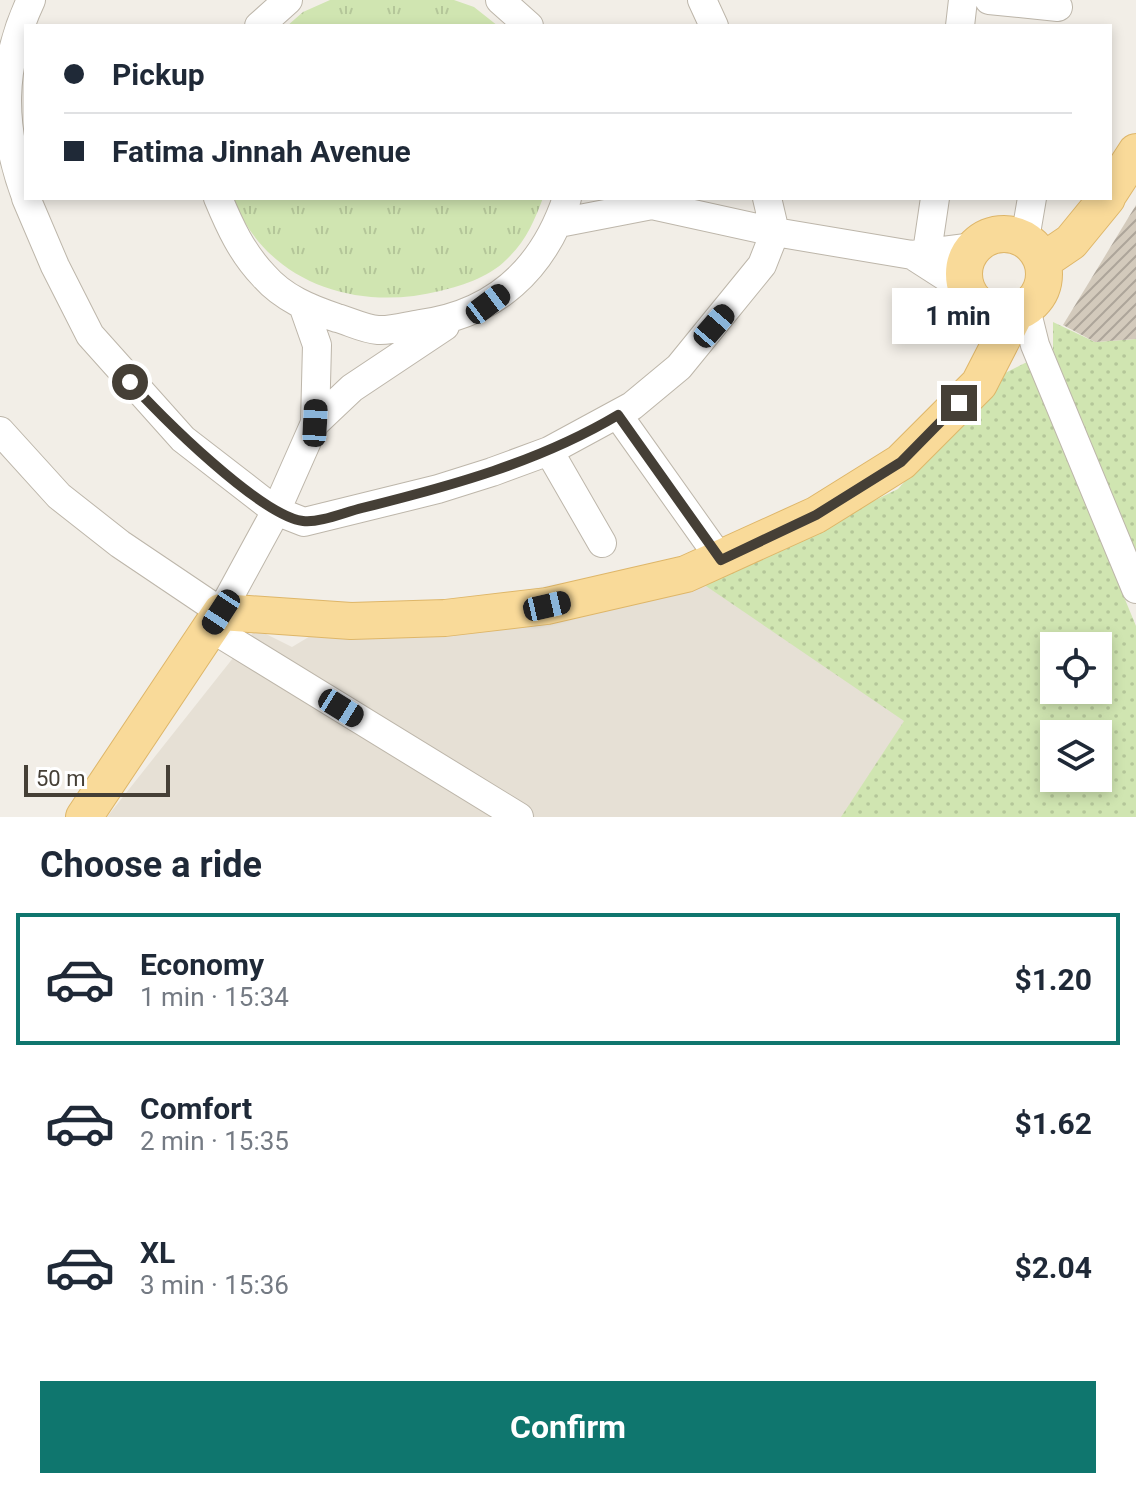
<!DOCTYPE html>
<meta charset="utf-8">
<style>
body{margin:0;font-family:Roboto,sans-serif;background:#f6f6f7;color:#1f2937;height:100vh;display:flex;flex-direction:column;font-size:30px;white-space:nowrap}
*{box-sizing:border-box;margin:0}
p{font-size:26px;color:#747a83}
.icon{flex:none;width:44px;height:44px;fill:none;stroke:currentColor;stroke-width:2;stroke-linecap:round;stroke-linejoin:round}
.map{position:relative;height:817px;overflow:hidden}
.side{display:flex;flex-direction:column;background:#fff;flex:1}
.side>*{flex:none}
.banner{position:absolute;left:24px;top:24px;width:1088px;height:176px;border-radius:0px;box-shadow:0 4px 12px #0003;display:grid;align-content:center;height:176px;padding:0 40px;background:#fff}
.fabs{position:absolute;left:1040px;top:632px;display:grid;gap:16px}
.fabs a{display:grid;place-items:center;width:72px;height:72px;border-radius:0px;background:#fff;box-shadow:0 4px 12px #0003;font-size:40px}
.scale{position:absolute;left:24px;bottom:20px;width:146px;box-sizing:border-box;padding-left:8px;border:4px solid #453f36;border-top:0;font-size:22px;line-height:28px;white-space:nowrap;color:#453f36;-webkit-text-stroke:6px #fff;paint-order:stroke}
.end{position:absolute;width:36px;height:36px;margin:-18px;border:10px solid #453f36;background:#fff;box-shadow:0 0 0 4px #fff}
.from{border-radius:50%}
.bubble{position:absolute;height:56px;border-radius:0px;background:#fff;box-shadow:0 4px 12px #0003;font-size:26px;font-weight:700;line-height:56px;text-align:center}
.car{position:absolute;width:24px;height:48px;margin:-24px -12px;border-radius:10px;box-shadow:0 0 6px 2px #0007;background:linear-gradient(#222 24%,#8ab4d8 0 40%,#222 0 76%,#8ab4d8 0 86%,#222 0)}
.banner b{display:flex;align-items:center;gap:28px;height:76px;font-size:30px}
.banner b+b{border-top:2px solid #e0e1e3}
.banner i{width:20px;height:20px;background:#1f2937}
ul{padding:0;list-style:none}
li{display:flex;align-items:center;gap:24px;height:132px;margin:0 16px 12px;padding:0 24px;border:4px solid transparent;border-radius:0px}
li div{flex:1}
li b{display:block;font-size:30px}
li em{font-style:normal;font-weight:700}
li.current{border-color:#0f766e}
li>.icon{width:72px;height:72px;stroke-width:1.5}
h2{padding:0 40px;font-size:36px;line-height:96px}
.primary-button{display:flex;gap:16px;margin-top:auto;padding:16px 40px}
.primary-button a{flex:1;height:92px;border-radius:0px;background:#0f766e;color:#fff;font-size:32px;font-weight:700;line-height:92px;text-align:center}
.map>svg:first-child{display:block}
.residential{fill:#e6e0d5}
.grass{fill:url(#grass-dots);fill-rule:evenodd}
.park{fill:url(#park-tufts)}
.building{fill:url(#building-hatch)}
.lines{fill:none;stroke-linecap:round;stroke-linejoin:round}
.minor-casing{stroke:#bdb6aa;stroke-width:30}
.major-casing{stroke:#deb669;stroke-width:38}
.minor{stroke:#fff;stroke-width:28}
.major{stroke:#f9da99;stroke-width:36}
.route{stroke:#453f36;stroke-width:10}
</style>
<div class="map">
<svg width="1136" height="817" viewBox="0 0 1136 817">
<defs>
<pattern id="grass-dots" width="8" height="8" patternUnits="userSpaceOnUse" patternTransform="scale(2)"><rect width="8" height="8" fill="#d0e5b1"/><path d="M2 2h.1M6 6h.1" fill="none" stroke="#b4c699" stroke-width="1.8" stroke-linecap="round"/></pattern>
<pattern id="park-tufts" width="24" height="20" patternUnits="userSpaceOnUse" patternTransform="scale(2)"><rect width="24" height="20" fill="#d0e5b1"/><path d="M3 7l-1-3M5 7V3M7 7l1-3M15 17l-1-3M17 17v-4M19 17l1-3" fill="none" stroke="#b4c699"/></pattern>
<pattern id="building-hatch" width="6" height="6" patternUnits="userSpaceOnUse" patternTransform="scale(2)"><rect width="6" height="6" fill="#d3cabc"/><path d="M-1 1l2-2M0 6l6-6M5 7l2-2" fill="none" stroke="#ada59a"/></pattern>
</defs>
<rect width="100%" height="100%" fill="#f2eee7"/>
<path class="residential" d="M707 585 905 721 843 817H107L256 629 292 647 312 635 421 637 578 616Z"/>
<path class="grass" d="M1053 322 1095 342 1136 339V569L1053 350Z
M1027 362 1136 626V817H841L904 721 703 584 898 489 1001 375ZM1054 646H1098V690H1054ZM1054 734H1098V778H1054Z"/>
<path class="park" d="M330 0H454L474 7 498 26H287L303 12Z
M233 198H543C535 219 527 239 510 256 492 276 465 285 440 291 356 312 266 283 233 198Z"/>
<path class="building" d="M1136 205V339L1095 342 1063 325Z"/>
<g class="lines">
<defs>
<path id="minor" d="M500 0 529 26
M702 0 714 26
M989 0 1058 7
M259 26 288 0
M960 26 963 0
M26 197C0 127 0 66 31 0
M26 198 55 266 90 335 183 439 276 511 304 522 438 489 492 472 549 451 632 406 679 367 762 265 775 232 767 198
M218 198C230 227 242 253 264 276 283 298 310 309 337 318 349 321 364 329 378 330 390 331 407 326 420 324 495 314 543 270 567 198
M641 198 652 205 775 232 912 255 968 291
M559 223 652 205
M1025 239 1032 198
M927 252 935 198
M912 255 974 247
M1026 309 1035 345 1136 589
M618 415 721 560
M315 423 352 388 445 326
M0 431 59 496 120 544 221 612 276 511 315 423 317 345 304 308
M549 451 602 543
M211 628 519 817"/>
<path id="major" d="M1110 192 1136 152
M964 274a40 40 0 1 1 80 0a40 40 0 1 1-80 0Z
M1043 261 1071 242 1107 198
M84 817 221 612 351 621 445 618 547 606 686 574 816 515 901 462 979 384 1015 314"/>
</defs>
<use href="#minor" class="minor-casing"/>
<use href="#major" class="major-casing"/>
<use href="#minor" class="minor"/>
<use href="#major" class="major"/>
</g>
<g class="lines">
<path class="route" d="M130 382C159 415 261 516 303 521 320 523 345 512 362 508 451 486 539 462 618 415L721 560 816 515 901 462 959 403"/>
</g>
</svg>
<div class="fabs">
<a><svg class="icon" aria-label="locate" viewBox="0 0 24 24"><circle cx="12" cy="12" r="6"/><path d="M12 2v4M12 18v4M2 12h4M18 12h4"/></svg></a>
<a><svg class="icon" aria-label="layers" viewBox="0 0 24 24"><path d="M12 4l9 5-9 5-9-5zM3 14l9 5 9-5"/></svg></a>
</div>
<div class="scale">50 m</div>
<i class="end from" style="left:130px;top:382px"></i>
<i class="end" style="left:959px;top:403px"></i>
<div class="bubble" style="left:892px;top:288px;width:132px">1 min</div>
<i class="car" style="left:488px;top:304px;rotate:53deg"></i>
<i class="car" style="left:714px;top:326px;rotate:41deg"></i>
<i class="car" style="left:315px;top:423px;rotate:3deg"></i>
<i class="car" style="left:547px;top:606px;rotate:77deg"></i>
<i class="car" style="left:221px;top:612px;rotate:213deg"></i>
<i class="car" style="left:341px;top:708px;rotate:122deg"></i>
<div class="banner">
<b><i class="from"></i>Pickup</b>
<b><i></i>Fatima Jinnah Avenue</b>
</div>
</div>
<section class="side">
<h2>Choose a ride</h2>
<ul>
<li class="current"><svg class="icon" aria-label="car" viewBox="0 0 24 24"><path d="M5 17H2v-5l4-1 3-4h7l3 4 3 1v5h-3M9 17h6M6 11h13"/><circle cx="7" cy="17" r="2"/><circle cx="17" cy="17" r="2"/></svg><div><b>Economy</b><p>1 min · 15:34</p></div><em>$1.20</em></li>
<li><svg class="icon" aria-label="car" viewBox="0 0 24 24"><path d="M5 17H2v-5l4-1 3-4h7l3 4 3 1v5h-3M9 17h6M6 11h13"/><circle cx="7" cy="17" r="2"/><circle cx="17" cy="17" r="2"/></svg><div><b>Comfort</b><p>2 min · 15:35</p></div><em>$1.62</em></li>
<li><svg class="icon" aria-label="car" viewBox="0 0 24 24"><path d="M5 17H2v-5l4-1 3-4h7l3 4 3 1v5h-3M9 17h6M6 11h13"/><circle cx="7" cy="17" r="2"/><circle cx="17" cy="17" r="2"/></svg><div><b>XL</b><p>3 min · 15:36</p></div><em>$2.04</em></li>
</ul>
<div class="primary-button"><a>Confirm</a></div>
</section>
